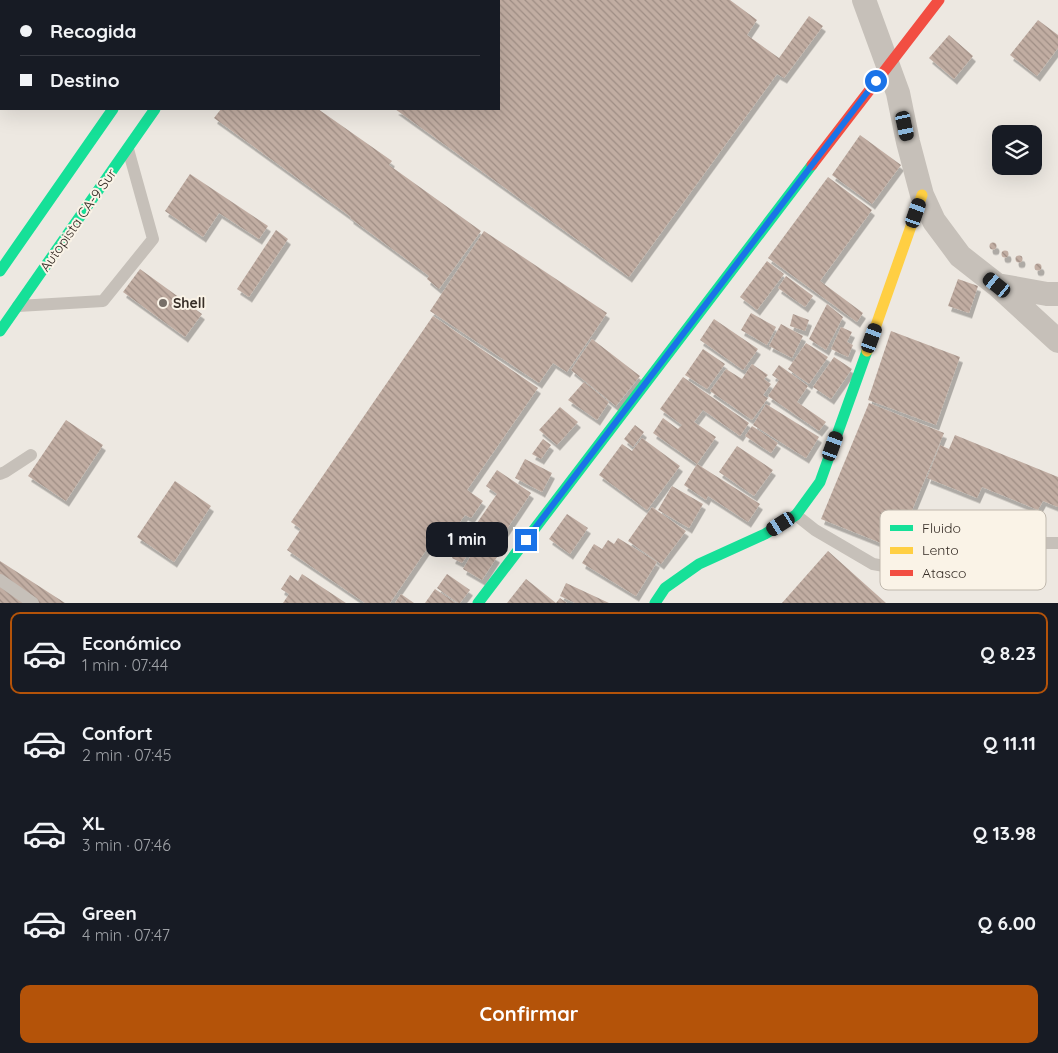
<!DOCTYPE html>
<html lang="es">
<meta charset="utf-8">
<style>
body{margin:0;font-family:Quicksand,sans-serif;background:#242831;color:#f1f3f6;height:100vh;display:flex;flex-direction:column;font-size:19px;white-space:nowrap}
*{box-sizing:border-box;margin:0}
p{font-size:16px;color:#9ea1a6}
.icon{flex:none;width:28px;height:28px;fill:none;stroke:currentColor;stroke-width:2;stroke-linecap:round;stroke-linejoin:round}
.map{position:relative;height:603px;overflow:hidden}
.panel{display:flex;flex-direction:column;background:#171b24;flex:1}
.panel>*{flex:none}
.hud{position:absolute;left:0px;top:0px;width:500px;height:110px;box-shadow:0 5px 20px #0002;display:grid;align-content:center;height:110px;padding:0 20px;background:#171b24}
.tools{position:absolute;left:992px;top:125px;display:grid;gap:10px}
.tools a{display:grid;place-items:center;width:50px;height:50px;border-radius:10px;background:#171b24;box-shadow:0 5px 20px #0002;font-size:25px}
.end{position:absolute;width:22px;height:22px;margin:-11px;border:6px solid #1a73e8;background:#fff;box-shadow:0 0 0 2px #fff}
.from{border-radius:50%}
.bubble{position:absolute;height:35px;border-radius:10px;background:#171b24;box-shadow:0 5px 20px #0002;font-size:16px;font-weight:700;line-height:35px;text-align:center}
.car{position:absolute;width:15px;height:30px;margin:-15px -8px;border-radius:6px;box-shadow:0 0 4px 1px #0007;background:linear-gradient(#222 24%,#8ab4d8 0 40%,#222 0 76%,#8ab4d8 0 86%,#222 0)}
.hud b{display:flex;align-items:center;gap:18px;height:48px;font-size:19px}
.hud b+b{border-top:1px solid #363941}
.hud i{width:12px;height:12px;background:#f1f3f6}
ul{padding:9px 0 0;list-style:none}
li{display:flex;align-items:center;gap:15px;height:82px;margin:0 10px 8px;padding:0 10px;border:2px solid transparent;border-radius:10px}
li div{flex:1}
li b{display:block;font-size:19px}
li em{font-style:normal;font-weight:700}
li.selected{border-color:#b45309}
li>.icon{width:45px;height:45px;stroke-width:1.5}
.primary-button{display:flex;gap:10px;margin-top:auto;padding:10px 20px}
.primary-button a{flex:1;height:58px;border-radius:10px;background:#b45309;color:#fff;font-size:20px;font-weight:700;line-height:58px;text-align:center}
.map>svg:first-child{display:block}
.building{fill:url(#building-back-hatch);filter:url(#shadow)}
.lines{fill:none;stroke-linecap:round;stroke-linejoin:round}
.lane{stroke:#c6c0b9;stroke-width:12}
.street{stroke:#c6c0b9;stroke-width:24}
.fast{stroke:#16e098;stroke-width:11}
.slow{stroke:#ffcf43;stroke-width:11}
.jam{stroke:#f24e42;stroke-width:11}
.route{stroke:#1a73e8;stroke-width:6}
.poi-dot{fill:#776f68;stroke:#faf3e7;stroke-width:2}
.labels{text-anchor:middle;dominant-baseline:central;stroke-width:4;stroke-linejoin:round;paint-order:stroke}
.street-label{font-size:14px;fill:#372e27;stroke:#faf3e7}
.poi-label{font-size:14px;font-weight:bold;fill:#372e27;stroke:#faf3e7;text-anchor:start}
.key{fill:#faf3e7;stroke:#c0b8ad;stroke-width:1}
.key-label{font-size:14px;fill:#372e27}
</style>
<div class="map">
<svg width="1058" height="603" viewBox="0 0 1058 603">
<defs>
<pattern id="building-back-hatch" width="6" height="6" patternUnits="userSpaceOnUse" patternTransform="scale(1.25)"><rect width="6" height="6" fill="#c1ada2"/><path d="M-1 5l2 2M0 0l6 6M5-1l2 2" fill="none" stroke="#9e8d84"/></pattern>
<filter id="shadow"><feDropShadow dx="3" dy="5.5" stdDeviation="0" flood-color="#0004"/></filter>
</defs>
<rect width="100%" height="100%" fill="#ede8e1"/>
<path class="building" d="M499 0H730L757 20 747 35 779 58 809 16 823 26 784 78 777 74 629 277 395 109H499Z
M1038 20 1058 35V48L1037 76 1010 55Z
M949 35 973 56 954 79 929 58Z
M221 109H318L392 161 389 165 481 231 439 289 427 279 429 276 350 218 351 217 214 118Z
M860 135 901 165 872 204 832 175Z
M190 174 268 226 259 239 219 213 203 237 165 211Z
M828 177 872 210 820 281 863 313 857 322 768 258Z
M276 230 288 239 249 297 237 289Z
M484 231 607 313 567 372 553 363 539 383 430 311Z
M989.5 246a3.5 3.5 0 1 1 7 0a3.5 3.5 0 1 1-7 0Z
M1001.5 254a3.5 3.5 0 1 1 7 0a3.5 3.5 0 1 1-7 0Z
M1015.5 259a3.5 3.5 0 1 1 7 0a3.5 3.5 0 1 1-7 0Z
M767 261 784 274 757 310 740 297Z
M1034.5 267a3.5 3.5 0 1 1 7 0a3.5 3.5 0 1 1-7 0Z
M140 269 202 314 185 337 123 292Z
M786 276 813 296 805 307 778 288Z
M958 279 978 286 969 313 948 306Z
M827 304 843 317 826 350 809 339Z
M751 313 776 327 767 345 741 330Z
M793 314 809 320 805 331 790 326Z
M433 316 538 388 467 490 483 501 471 518 465 515 454 530 444 524 390 603H365L287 550 301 529 291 522Z
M714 319 758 349 743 370 700 340Z
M781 324 803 336 792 358 769 346Z
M841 327 852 332 847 342 853 345 848 357 831 349Z
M891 331 960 357 936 425 868 400Z
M592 339 640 376 616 406 571 370Z
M806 343 828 357 809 384 788 369Z
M703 349 725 364 707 389 685 375Z
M834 357 852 369 831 399 813 387Z
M752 364 768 375 764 379 771 384 763 395 768 398 752 420 710 391 726 369 742 379Z
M779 365 808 386 797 402 826 422 819 431 768 396 779 380 772 375Z
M683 377 749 423 740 436 703 410 694 422 716 437 697 464 653 433 663 418 678 429 682 425 660 409Z
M584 382 609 402 597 420 568 400Z
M869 403 944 433 896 549 821 519Z
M766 404 819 437 806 458 753 425Z
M560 407 578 422 557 445 539 430Z
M66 420 103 445 66 501 28 476Z
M635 425 644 432 633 447 624 439Z
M752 426 778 443 771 453 745 436Z
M955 435 1058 477V507L1043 501 1038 510 982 487 977 498 927 478 940 445 949 449Z
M642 438 680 466 647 510 599 475 622 444 632 451Z
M543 439 551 445 541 459 532 454Z
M737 446 773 470 754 496 719 472Z
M525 459 552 473 542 492 515 478Z
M697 464 760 504 748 522 708 496 706 500 684 485Z
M497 470 531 493 492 551 468 536 497 494 486 486Z
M175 481 211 506 174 562 137 537Z
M672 486 703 504 689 528 658 510Z
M652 507 686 531 661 564 628 541Z
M567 514 588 528 570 554 549 539Z
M618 538 657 562 636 596 582 563 594 544 602 549 608 540 614 544Z
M462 542 472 548 462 563 452 558Z
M477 545 497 557 482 580 463 569Z
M828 551 886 603H782Z
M0 561 65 603H0Z
M302 574 346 603H283L289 594 281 589 290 575 298 581Z
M447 574 470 590 460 603H458L437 588Z
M526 579 556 603 560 598 567 603H507Z
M566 583 609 603H575L560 596Z
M435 589 456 603H425Z
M401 594 414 603H395Z"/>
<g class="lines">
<path class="lane" d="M69 1 70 0
M18 306 103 301 153 239 128 149
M0 474 5 472 31 455
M796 515 815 530 873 564 901 569 939 572 969 569 989 558 1008 543H1058
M0 580 33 603"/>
<path class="street" d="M864 0 898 93 908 142 922 195 934 221 960 256 997 285 1058 341
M997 285 1047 294H1058"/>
<path class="fast" d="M188 1 189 0
M232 1 233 0
M0 271 113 109
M0 331 155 109
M478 603 812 165
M655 603 665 588 699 564 765 534 796 515 820 482 867 351"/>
<path class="slow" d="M867 351 922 195"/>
<path class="jam" d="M812 165 939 0"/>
</g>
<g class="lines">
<path class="route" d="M526 540 876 81"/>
</g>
<circle class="poi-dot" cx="163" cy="303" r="5"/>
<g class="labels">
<g class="street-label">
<text transform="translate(78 220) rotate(-55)">Autopista CA-9 Sur</text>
</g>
<g class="poi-label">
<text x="173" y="303">Shell</text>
</g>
</g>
<rect x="880" y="510" width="166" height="80" rx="8" class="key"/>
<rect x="890" y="525" width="23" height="6" fill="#16e098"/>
<rect x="890" y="547" width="23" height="7" fill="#ffcf43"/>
<rect x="890" y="570" width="23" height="6" fill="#f24e42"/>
<g class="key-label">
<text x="922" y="533">Fluido</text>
<text x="922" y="555">Lento</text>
<text x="922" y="578">Atasco</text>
</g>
</svg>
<div class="tools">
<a><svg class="icon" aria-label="layers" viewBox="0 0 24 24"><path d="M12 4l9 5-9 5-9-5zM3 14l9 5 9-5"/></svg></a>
</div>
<i class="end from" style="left:876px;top:81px"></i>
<i class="end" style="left:526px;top:540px"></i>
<div class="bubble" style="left:426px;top:522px;width:82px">1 min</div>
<i class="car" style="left:905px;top:126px;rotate:168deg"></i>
<i class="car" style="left:916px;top:213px;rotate:19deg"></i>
<i class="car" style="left:997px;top:285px;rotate:309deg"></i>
<i class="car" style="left:872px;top:338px;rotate:20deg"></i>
<i class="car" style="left:833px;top:446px;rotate:20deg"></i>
<i class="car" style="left:781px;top:524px;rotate:238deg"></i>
<div class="hud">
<b><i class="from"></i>Recogida</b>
<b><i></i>Destino</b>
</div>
</div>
<section class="panel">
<ul>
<li class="selected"><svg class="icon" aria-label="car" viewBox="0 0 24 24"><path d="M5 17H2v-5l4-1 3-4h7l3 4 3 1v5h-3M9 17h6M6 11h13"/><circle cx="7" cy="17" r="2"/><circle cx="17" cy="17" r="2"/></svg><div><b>Económico</b><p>1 min · 07:44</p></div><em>Q 8.23</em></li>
<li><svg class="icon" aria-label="car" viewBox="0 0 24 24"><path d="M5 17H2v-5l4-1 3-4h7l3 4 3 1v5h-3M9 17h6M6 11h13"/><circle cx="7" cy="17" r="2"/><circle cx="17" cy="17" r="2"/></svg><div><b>Confort</b><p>2 min · 07:45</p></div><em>Q 11.11</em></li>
<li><svg class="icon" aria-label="car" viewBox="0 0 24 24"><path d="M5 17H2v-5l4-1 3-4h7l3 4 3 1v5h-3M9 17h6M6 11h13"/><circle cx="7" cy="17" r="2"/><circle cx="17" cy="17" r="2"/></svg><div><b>XL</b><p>3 min · 07:46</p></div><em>Q 13.98</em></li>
<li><svg class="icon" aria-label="car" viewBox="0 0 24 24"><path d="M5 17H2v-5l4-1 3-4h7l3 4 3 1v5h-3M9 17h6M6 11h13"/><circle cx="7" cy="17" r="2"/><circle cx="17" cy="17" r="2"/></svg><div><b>Green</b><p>4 min · 07:47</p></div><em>Q 6.00</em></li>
</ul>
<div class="primary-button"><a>Confirmar</a></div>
</section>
